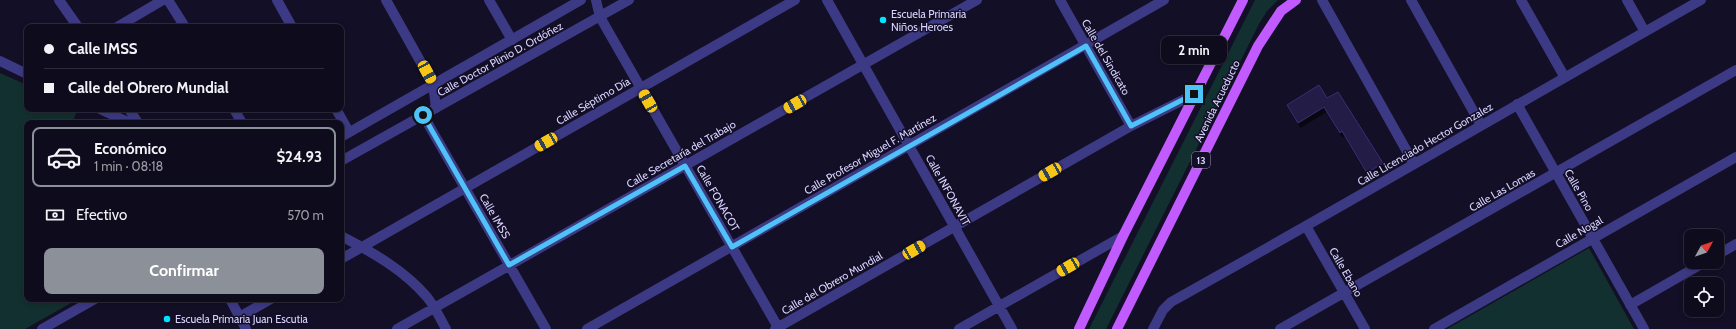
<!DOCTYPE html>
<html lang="es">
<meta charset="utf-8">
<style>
body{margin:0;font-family:Cabin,sans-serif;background:#171425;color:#f1f3f6;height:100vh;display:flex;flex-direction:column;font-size:15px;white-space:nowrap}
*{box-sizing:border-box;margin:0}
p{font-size:13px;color:#9b9ba3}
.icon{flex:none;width:22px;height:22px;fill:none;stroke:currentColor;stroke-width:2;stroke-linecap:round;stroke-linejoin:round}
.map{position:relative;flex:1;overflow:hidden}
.sheet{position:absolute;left:24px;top:120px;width:320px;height:182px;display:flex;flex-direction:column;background:#0e0b1c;border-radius:8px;box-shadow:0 2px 6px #0003,0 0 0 1px #2e2b3b}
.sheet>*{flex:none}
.banner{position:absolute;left:24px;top:24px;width:320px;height:88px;border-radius:8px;box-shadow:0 2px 6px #0003,0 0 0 1px #2e2b3b;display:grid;align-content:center;height:88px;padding:0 20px;background:#0e0b1c}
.needle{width:26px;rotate:50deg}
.tools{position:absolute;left:1684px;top:229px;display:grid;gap:8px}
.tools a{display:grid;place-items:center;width:40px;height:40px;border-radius:8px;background:#0e0b1c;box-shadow:0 2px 6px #0003,0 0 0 1px #2e2b3b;font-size:20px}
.end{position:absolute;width:18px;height:18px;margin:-9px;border:5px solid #4fc3f7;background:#111;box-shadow:0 0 0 2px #111}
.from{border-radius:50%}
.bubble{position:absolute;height:28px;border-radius:8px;background:#0e0b1c;box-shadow:0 2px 6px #0003,0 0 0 1px #2e2b3b;font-size:13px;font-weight:800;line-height:28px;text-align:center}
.car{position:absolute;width:12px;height:24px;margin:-12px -6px;border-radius:5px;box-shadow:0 0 3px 1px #0007;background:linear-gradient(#f5c518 24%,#345 0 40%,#f5c518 0 76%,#345 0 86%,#f5c518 0)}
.banner b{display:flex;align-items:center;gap:14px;height:38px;font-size:15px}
.banner b+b{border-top:1px solid #2e2b3b}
.banner i{width:10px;height:10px;background:#f1f3f6}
ul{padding:7px 0 0;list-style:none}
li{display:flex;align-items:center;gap:12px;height:60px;margin:0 8px 6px;padding:0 12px;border:2px solid #2e2b3b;border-radius:8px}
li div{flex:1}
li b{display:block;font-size:15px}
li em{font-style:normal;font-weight:800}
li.current{border-color:#8c9099}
li>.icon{width:36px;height:36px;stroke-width:1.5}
.pay{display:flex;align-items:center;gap:10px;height:44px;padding:0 20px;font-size:15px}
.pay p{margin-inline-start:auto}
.button{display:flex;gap:8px;margin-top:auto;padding:8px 20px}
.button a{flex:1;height:46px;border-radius:8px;background:#8c9099;color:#fff;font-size:16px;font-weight:800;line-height:46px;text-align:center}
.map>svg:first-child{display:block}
.green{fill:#12302f}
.building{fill:#241b47;stroke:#3b2d73;filter:url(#shadow)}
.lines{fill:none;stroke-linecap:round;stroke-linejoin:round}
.minor{stroke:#3d3a85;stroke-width:10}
.tertiary{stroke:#3d3a85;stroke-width:10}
.primary{stroke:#c25bff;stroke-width:10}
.route{stroke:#4fc3f7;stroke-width:5}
.poi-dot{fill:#00e5ff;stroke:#130f26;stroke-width:1.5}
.labels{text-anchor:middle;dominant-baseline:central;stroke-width:3;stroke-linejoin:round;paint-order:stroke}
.shield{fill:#130f26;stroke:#9e99be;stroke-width:1}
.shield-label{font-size:10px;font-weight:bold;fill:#d9d4ff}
.poi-label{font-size:11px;fill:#d9d4ff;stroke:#130f26;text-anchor:start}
.street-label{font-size:11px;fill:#d9d4ff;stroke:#130f26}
</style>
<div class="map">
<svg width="1736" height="329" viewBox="0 0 1736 329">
<defs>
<filter id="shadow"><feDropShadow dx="2.5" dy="4.5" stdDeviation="0" flood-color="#0009"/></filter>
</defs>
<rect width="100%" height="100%" fill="#130f26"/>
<path class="green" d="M1255 0H1278L1267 11 1259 24 1106 329H1089Z
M0 73 27 85V109H78L72 123H27V299H78L25 329H0Z
M1589 248 1634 329H1447Z"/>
<path class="building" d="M1319 85 1327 98 1338 92 1383 163 1367 173 1342 131 1340 133 1324 107 1298 123 1287 105Z"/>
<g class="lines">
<path class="minor" d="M59 0 78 27
M168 0 185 27
M277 0 292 27
M386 0 433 84 436 108
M489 0 512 40
M596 0 600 17 779 329
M827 0 1012 329
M1060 0 1131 126
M1322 0 1414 164
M1411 0 1481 125
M1521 0 1564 76
M1627 0 1645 32
M117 27 163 0
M0 61 27 74
M1517 104 1644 329
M100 109 130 123
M129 109 138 123
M234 109 242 123
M336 109 349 132
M423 115 546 329
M1306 226 1365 329
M341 236C372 252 404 270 427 297 435 307 440 318 446 329
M1717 255 1736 244
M341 259 795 0
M230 299 246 329
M1630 305 1705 262
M239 317 271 299
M42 329 95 299
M397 329 977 0
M775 329 1131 126 1195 94
M959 329 1123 236
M1153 329 1163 310 1171 302C1349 203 1524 100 1701 0
M1280 329 1736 70
M1434 329 1736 157"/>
<path class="tertiary" d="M341 137 581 0
M341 161 629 0
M587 329 1164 0"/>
<path class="primary" d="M1079 329 1123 236 1243 0
M1117 329 1258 46 1281 11 1296 0"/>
</g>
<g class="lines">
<path class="route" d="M423 115 509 265 685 166 732 247 1086 46 1131 126 1194 94"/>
</g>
<g class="poi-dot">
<circle cx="883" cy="20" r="4"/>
<circle cx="167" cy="319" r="4"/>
</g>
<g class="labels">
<rect class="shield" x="1192" y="152" width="18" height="16" rx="3"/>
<g class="shield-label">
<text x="1201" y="160">13</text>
</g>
<g class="poi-label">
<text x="891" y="14">Escuela Primaria<tspan x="891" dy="13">Niños Heroes</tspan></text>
<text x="175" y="319">Escuela Primaria Juan Escutia</text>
</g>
<g class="street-label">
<text transform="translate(1106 57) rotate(60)">Calle del Sindicato</text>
<text transform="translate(500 59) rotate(-29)">Calle Doctor Plinio D. Ordóñez</text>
<text transform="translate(593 101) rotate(-30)">Calle Séptimo Día</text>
<text transform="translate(1217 101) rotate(-64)">Avenida Acueducto</text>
<text transform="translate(1425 144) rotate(-30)">Calle Licenciado Hector Gonzalez</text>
<text transform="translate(681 154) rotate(-30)">Calle Secretaría del Trabajo</text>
<text transform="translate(870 154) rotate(-30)">Calle Profesor Miguel F. Martínez</text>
<text transform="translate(948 190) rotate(61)">Calle INFONAVIT</text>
<text transform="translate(1502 190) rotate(-30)">Calle Las Lomas</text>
<text transform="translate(1579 190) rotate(60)">Calle Pino</text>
<text transform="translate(718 198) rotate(60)">Calle FONACOT</text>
<text transform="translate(495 216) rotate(60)">Calle IMSS</text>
<text transform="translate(1579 232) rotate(-30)">Calle Nogal</text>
<text transform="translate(1346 272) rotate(60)">Calle Ebano</text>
<text transform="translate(832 283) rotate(-30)">Calle del Obrero Mundial</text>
</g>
</g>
</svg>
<div class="tools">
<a><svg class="needle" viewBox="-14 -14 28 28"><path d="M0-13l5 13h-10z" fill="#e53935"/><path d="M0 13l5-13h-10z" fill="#9b9ba3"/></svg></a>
<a><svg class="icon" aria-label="locate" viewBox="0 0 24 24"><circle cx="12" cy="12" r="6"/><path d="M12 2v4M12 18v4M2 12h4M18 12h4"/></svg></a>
</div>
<i class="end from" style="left:423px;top:115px"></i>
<i class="end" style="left:1194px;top:94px"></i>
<div class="bubble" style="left:1161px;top:36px;width:66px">2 min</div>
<i class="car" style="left:427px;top:72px;rotate:151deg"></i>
<i class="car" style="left:648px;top:101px;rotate:330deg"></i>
<i class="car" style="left:795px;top:104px;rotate:240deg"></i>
<i class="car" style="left:546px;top:142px;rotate:240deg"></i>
<i class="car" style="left:1050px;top:172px;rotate:240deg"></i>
<i class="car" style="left:914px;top:250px;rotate:60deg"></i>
<i class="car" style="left:1068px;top:267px;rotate:240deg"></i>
<div class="banner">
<b><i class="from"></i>Calle IMSS</b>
<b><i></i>Calle del Obrero Mundial</b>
</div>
<section class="sheet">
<ul>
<li class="current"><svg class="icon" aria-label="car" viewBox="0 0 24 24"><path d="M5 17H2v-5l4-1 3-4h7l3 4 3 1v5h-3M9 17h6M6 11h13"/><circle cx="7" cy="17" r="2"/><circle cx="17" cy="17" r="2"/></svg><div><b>Económico</b><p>1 min · 08:18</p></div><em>$24.93</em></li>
</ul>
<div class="pay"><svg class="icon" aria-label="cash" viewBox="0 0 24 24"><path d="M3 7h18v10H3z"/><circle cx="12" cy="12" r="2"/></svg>Efectivo<p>570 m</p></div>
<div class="button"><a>Confirmar</a></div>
</section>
</div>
